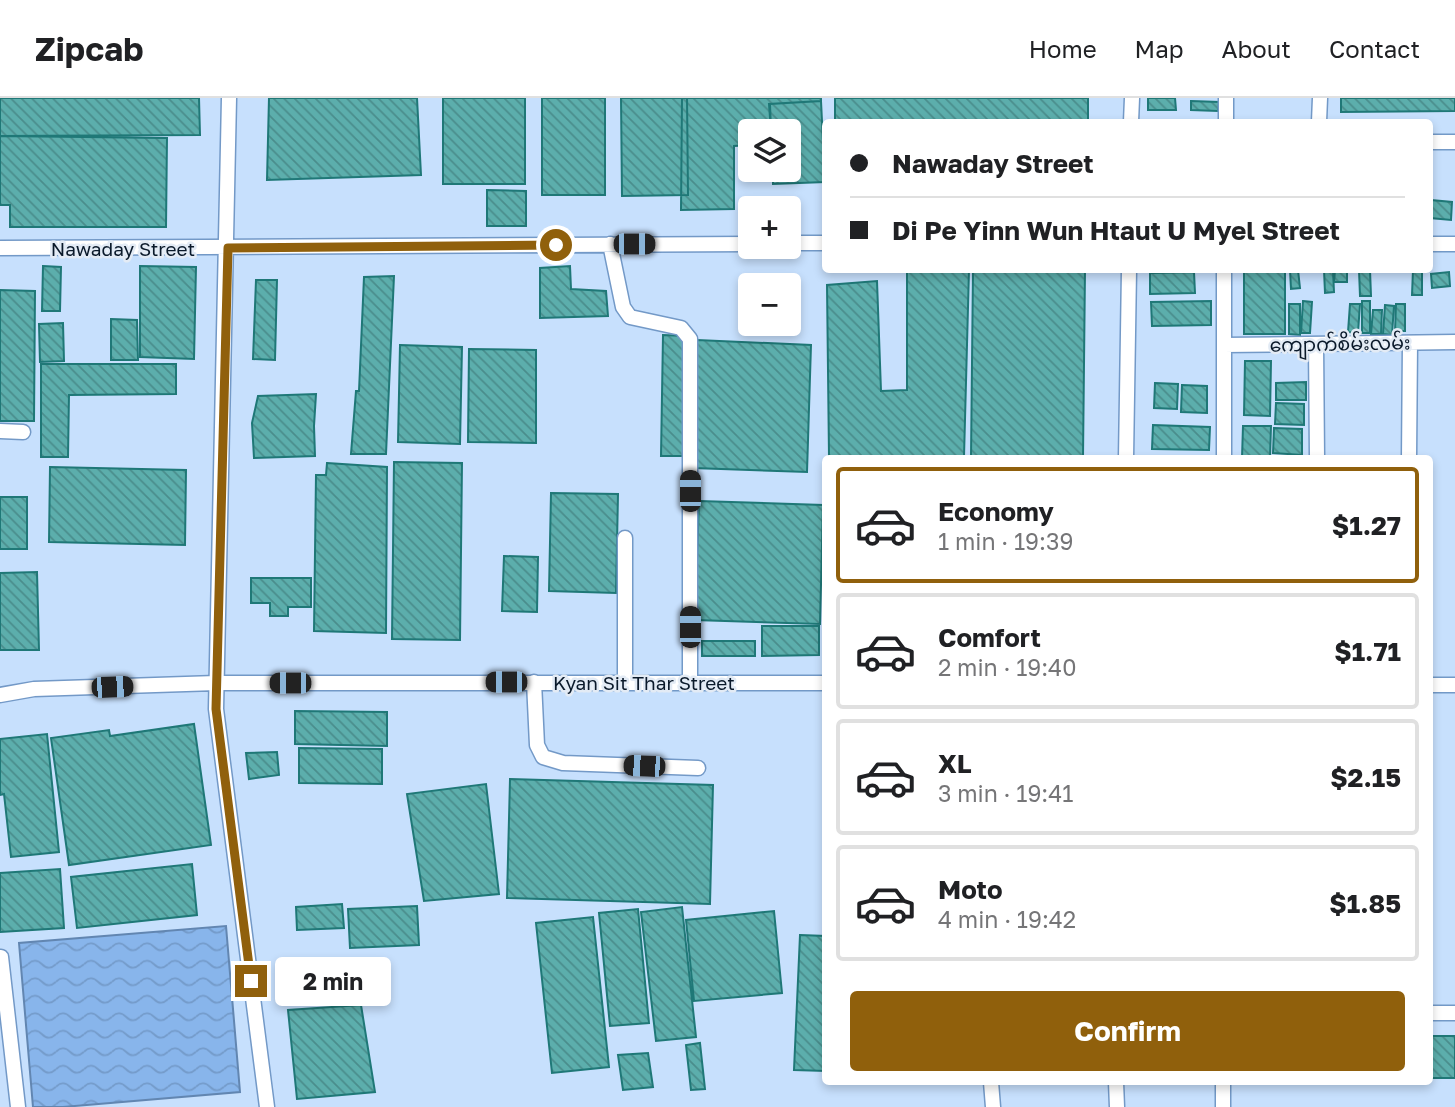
<!DOCTYPE html>
<meta charset="utf-8">
<style>
body{margin:0;font-family:"Golos Text","Noto Sans Myanmar",sans-serif;background:#f6f6f6;color:#202124;height:100vh;display:flex;flex-direction:column;font-size:26px;white-space:nowrap}
*{box-sizing:border-box;margin:0}
p{font-size:23px;color:#757577}
.icon{flex:none;width:38px;height:38px;fill:none;stroke:currentColor;stroke-width:2;stroke-linecap:round;stroke-linejoin:round}
.map{position:relative;flex:1;overflow:hidden}
.side{position:absolute;left:822px;top:357px;width:611px;height:630px;display:flex;flex-direction:column;background:#fff;border-radius:7px;box-shadow:0 4px 10px #0003}
.side>*{flex:none}
.top-card{position:absolute;left:822px;top:21px;width:611px;height:154px;border-radius:7px;box-shadow:0 4px 10px #0003;display:grid;align-content:center;height:154px;padding:0 28px;background:#fff}
.fabs{position:absolute;left:738px;top:21px;display:grid;gap:14px}
.fabs a{display:grid;place-items:center;width:63px;height:63px;border-radius:7px;background:#fff;box-shadow:0 4px 10px #0003;font-size:35px}
.end{position:absolute;width:32px;height:32px;margin:-16px;border:9px solid #90600c;background:#fff;box-shadow:0 0 0 4px #fff}
.from{border-radius:50%}
.bubble{position:absolute;height:49px;border-radius:7px;background:#fff;box-shadow:0 4px 10px #0003;font-size:23px;font-weight:700;line-height:49px;text-align:center}
.car{position:absolute;width:21px;height:42px;margin:-21px -10px;border-radius:9px;box-shadow:0 0 5px 2px #0007;background:linear-gradient(#222 24%,#8ab4d8 0 40%,#222 0 76%,#8ab4d8 0 86%,#222 0)}
.top-card b{display:flex;align-items:center;gap:24px;height:66px;font-size:26px}
.top-card b+b{border-top:2px solid #e0e0e0}
.top-card i{width:18px;height:18px;background:#202124}
ul{padding:12px 0 0;list-style:none}
li{display:flex;align-items:center;gap:21px;height:116px;margin:0 14px 10px;padding:0 14px;border:4px solid #e0e0e0;border-radius:7px}
li div{flex:1}
li b{display:block;font-size:26px}
li em{font-style:normal;font-weight:700}
li.selected{border-color:#90600c}
li>.icon{width:63px;height:63px;stroke-width:1.5}
.action{display:flex;gap:14px;margin-top:auto;padding:14px 28px}
.action a{flex:1;height:80px;border-radius:7px;background:#90600c;color:#fff;font-size:28px;font-weight:700;line-height:80px;text-align:center}
header{display:flex;align-items:center;gap:42px;box-sizing:border-box;height:98px;padding:0 35px;background:#fff;border-bottom:2px solid #e0e0e0}
header strong{font-size:33px}
nav{display:flex;gap:38px;margin-inline-start:auto;font-size:24px}
.map>svg:first-child{display:block}
.water{fill:url(#water-waves);stroke:#6286b1;stroke-width:2}
.building{fill:url(#building-back-hatch);stroke:#1f7877;stroke-width:2}
.lines{fill:none;stroke-linecap:round;stroke-linejoin:round}
.minor-casing{stroke:#7399c7;stroke-width:17}
.minor{stroke:#fff;stroke-width:14}
.route{stroke:#90600c;stroke-width:9}
.labels{text-anchor:middle;dominant-baseline:central;stroke-width:5;stroke-linejoin:round;paint-order:stroke}
.street-label{font-size:19px;fill:#0a192a;stroke:#e3ebf5}
</style>
<header>
<strong>Zipcab</strong>
<nav><a>Home</a><a>Map</a><a>About</a><a>Contact</a></nav>
</header>
<div class="map">
<svg width="1455" height="1009" viewBox="0 0 1455 1009">
<defs>
<pattern id="water-waves" width="16" height="10" patternUnits="userSpaceOnUse" patternTransform="scale(1.75)"><rect width="16" height="10" fill="#88b5eb"/><path d="M0 5q4-4 8 0t8 0" fill="none" stroke="#749bca"/></pattern>
<pattern id="building-back-hatch" width="6" height="6" patternUnits="userSpaceOnUse" patternTransform="scale(1.75)"><rect width="6" height="6" fill="#5caeac"/><path d="M-1 5l2 2M0 0l6 6M5-1l2 2" fill="none" stroke="#4a8d8c"/></pattern>
</defs>
<rect width="100%" height="100%" fill="#c7e0fd"/>
<path class="water" d="M226 828 240 994 63 1009H33L19 845Z"/>
<path class="building" d="M0 0H199L200 37 0 38Z
M269 0H417L421 77 267 82Z
M443 0H525V86H443Z
M542 0H605V97H542Z
M621 0H687L688 97 622 98Z
M682 0H821V3L769 6 771 33H751V47L734 48V111L681 112Z
M835 0H1088V22L835 24Z
M1148 0H1175L1176 12H1148Z
M1341 0H1455V13L1341 14Z
M821 3 825 84 773 86V72H789V33H771L770 6Z
M1191 3 1219 4 1218 13 1191 12Z
M0 38 167 40 166 129H10V107H0Z
M487 92 526 93V128H487Z
M1431 102 1452 104 1451 122 1430 120Z
M43 168 61 169 60 213H42Z
M140 168 196 169 194 261 140 259Z
M570 168 571 191 606 193 608 218 540 220V170Z
M941 172H969L964 359 829 358 827 187 877 183 881 293 907 292V174Z
M973 172H1085L1083 360H971Z
M1244 172H1285V236H1244Z
M1290 172H1298L1300 190 1291 191Z
M1324 172H1333L1334 194 1325 195Z
M1335 172H1347V184H1334Z
M1359 172H1370L1371 198H1360Z
M1413 172H1422V197H1412Z
M1194 174 1195 195 1150 196V175Z
M1449 174 1450 188 1432 190 1431 176Z
M394 178 386 356H351L356 293H359L364 179Z
M256 182H277L275 262 253 261Z
M0 192 35 193 34 323H0Z
M1211 203V227L1152 228 1151 204Z
M1303 203 1312 204 1310 235H1301Z
M1362 203H1370V235H1362Z
M1289 206H1300V237L1289 236Z
M1350 206H1360L1358 235 1348 234Z
M1396 206H1405V233H1395Z
M1385 207 1394 208 1392 237 1383 236Z
M1373 212H1382L1381 236H1371Z
M111 221 137 222 138 262H111Z
M63 225 64 263 40 264 39 226Z
M663 237 686 238 683 358H661Z
M697 242 811 247 807 374 693 370Z
M400 247 462 249 460 346 398 344Z
M469 251 536 252V345L468 344Z
M1245 263H1271L1270 318 1244 317Z
M41 266H176V296L69 297 68 359H41Z
M1306 284V302H1276V285Z
M1155 285 1178 286 1177 311 1154 310Z
M1182 287 1207 288V315L1181 314Z
M316 296 314 328 315 358 254 360 252 325 258 298Z
M1276 305 1304 306V327L1275 326Z
M1153 327 1210 329 1209 352 1152 351Z
M1243 328H1271L1270 360H1242Z
M1274 330 1302 331V357L1273 355Z
M394 364 462 365 460 542 392 541Z
M327 365 387 369 386 535 314 533 316 377H326Z
M50 369 186 372 185 447 49 444Z
M551 395 618 396 616 495 549 493Z
M0 399H27V451H0Z
M699 403 823 407 820 526 695 522Z
M504 458 538 459 537 514 502 513Z
M37 474 39 552H0V475Z
M251 480H311V509H288V518H270V505H251Z
M762 528H819V557L762 558Z
M702 543H755V558H702Z
M295 613 387 614V648L295 646Z
M194 626 211 747 69 767 51 640 109 632 110 638Z
M47 636 59 754 11 759 4 696 0 697V641Z
M299 650 382 651V686L299 685Z
M277 654 279 677 249 681 246 655Z
M510 681 713 687 710 806 507 800Z
M486 686 499 796 424 803 407 696Z
M192 766 197 817 77 830 71 779Z
M60 771 64 830 0 834V775Z
M342 806 344 830 297 832 296 809Z
M417 808 419 847 350 850 348 811Z
M682 809 696 939 656 943 641 814Z
M638 811 649 925 610 928 599 815Z
M774 813 782 895 694 903 686 822Z
M593 819 609 969 552 975 536 825Z
M800 837 826 838V973L794 972Z
M298 867 353 868 352 898H300Z
M361 907 375 994 297 1001 288 912Z
M1430 938H1455V980H1430Z
M700 945 705 991 691 992 686 947Z
M648 955 653 989 623 992 618 957Z"/>
<g class="lines">
<defs>
<path id="minor" d="M229 0 216 611 267 1009
M1131 24 1132 0
M1226 24V0
M1319 24 1320 0
M1430 44H1455
M789 145H826
M610 146 623 209 630 219 681 230 690 241V584
M1430 146H1455
M0 150 751 146
M1316 246 1317 360
M1224 247 1455 244
M0 333 23 334
M1126 360 1129 172
M1224 360V172
M1409 360 1410 245
M625 440V584
M534 584 537 647 543 659 563 665 698 670
M1430 587H1455
M0 597 34 591 216 585H826
M1 859 18 1009
M1430 915H1455
M991 984 993 1009
M1116 984 1117 1009
M1223 1009V984"/>
</defs>
<use href="#minor" class="minor-casing"/>
<use href="#minor" class="minor"/>
</g>
<g class="lines">
<path class="route" d="M251 883 216 611 228 150 556 147"/>
</g>
<g class="labels">
<g class="street-label">
<text x="123" y="150">Nawaday Street</text>
<text transform="translate(1340 245) rotate(-1)">ကျောက်စိမ်းလမ်း</text>
<text x="644" y="584">Kyan Sit Thar Street</text>
</g>
</g>
</svg>
<div class="fabs">
<a><svg class="icon" aria-label="layers" viewBox="0 0 24 24"><path d="M12 4l9 5-9 5-9-5zM3 14l9 5 9-5"/></svg></a>
<a>+</a>
<a>−</a>
</div>
<i class="end from" style="left:556px;top:147px"></i>
<i class="end" style="left:251px;top:883px"></i>
<div class="bubble" style="left:275px;top:859px;width:116px">2 min</div>
<i class="car" style="left:634px;top:146px;rotate:90deg"></i>
<i class="car" style="left:690px;top:393px;rotate:0deg"></i>
<i class="car" style="left:690px;top:529px;rotate:0deg"></i>
<i class="car" style="left:506px;top:584px;rotate:270deg"></i>
<i class="car" style="left:290px;top:585px;rotate:270deg"></i>
<i class="car" style="left:112px;top:589px;rotate:88deg"></i>
<i class="car" style="left:644px;top:668px;rotate:272deg"></i>
<div class="top-card">
<b><i class="from"></i>Nawaday Street</b>
<b><i></i>Di Pe Yinn Wun Htaut U Myel Street</b>
</div>
<section class="side">
<ul>
<li class="selected"><svg class="icon" aria-label="car" viewBox="0 0 24 24"><path d="M5 17H2v-5l4-1 3-4h7l3 4 3 1v5h-3M9 17h6M6 11h13"/><circle cx="7" cy="17" r="2"/><circle cx="17" cy="17" r="2"/></svg><div><b>Economy</b><p>1 min · 19:39</p></div><em>$1.27</em></li>
<li><svg class="icon" aria-label="car" viewBox="0 0 24 24"><path d="M5 17H2v-5l4-1 3-4h7l3 4 3 1v5h-3M9 17h6M6 11h13"/><circle cx="7" cy="17" r="2"/><circle cx="17" cy="17" r="2"/></svg><div><b>Comfort</b><p>2 min · 19:40</p></div><em>$1.71</em></li>
<li><svg class="icon" aria-label="car" viewBox="0 0 24 24"><path d="M5 17H2v-5l4-1 3-4h7l3 4 3 1v5h-3M9 17h6M6 11h13"/><circle cx="7" cy="17" r="2"/><circle cx="17" cy="17" r="2"/></svg><div><b>XL</b><p>3 min · 19:41</p></div><em>$2.15</em></li>
<li><svg class="icon" aria-label="car" viewBox="0 0 24 24"><path d="M5 17H2v-5l4-1 3-4h7l3 4 3 1v5h-3M9 17h6M6 11h13"/><circle cx="7" cy="17" r="2"/><circle cx="17" cy="17" r="2"/></svg><div><b>Moto</b><p>4 min · 19:42</p></div><em>$1.85</em></li>
</ul>
<div class="action"><a>Confirm</a></div>
</section>
</div>
